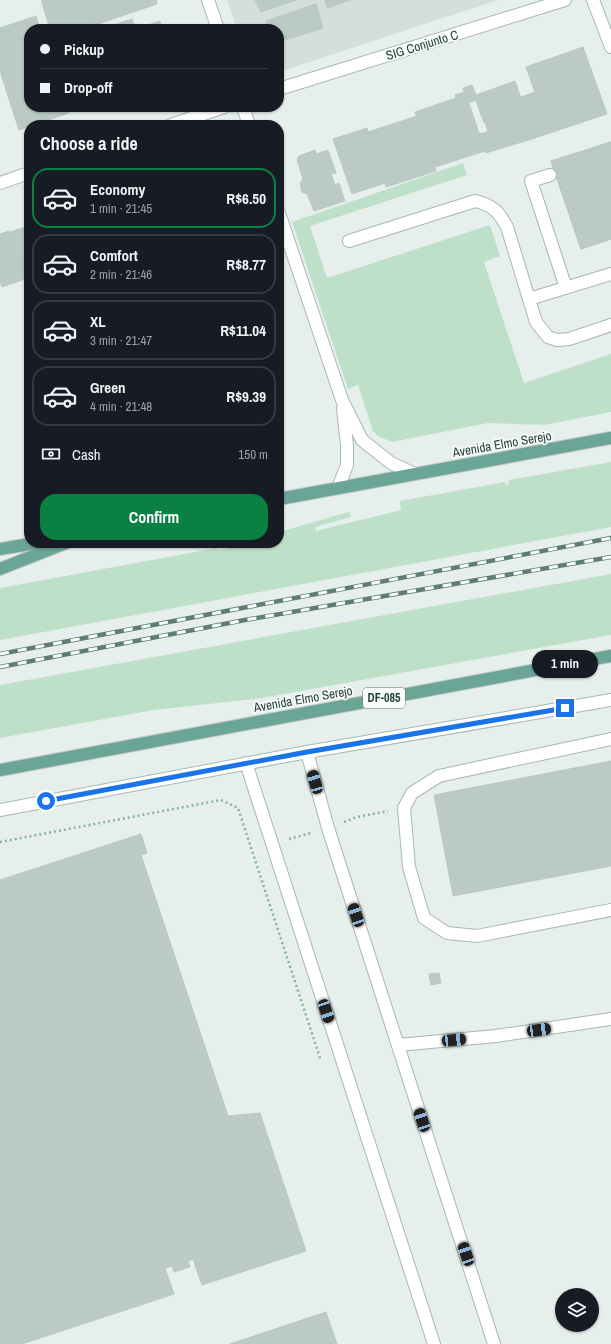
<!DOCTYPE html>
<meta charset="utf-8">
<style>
body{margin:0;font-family:"Archivo Narrow",sans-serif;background:#242831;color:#f1f3f6;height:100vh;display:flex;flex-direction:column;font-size:15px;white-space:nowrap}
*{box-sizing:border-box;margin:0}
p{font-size:13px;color:#9ea1a6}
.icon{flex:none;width:22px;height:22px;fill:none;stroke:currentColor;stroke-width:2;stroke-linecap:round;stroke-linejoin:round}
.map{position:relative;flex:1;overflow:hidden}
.panel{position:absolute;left:24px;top:120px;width:260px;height:428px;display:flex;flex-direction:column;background:#171b24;border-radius:16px;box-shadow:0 1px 3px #0004}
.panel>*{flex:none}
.top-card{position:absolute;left:24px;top:24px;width:260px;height:88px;border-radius:16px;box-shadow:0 1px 3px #0004;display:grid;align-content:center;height:88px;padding:0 16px;background:#171b24}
.fabs{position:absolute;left:555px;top:1288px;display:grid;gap:8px}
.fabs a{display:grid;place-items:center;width:44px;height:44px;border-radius:50%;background:#171b24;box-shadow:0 1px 3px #0004;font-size:20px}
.end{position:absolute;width:18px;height:18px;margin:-9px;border:5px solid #1a73e8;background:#fff;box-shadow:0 0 0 2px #fff}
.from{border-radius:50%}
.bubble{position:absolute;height:28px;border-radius:14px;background:#171b24;box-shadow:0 1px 3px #0004;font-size:13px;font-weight:800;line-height:28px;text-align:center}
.car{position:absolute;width:12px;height:24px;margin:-12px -6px;border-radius:5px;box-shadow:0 0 3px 1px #0007;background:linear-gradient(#222 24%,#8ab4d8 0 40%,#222 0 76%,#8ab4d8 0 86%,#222 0)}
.top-card b{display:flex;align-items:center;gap:14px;height:38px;font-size:15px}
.top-card b+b{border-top:1px solid #363941}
.top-card i{width:10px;height:10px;background:#f1f3f6}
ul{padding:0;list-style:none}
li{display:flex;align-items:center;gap:12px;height:60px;margin:0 8px 6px;padding:0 8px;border:2px solid #363941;border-radius:16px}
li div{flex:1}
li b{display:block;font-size:15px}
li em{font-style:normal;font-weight:800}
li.on{border-color:#0b8043}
li>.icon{width:36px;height:36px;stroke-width:1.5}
h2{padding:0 16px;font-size:18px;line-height:48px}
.pay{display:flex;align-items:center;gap:10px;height:44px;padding:0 16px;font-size:15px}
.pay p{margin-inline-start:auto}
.action{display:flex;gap:8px;margin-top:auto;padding:8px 16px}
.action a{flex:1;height:46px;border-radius:16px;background:#0b8043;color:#fff;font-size:16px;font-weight:800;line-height:46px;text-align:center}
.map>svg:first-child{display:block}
.built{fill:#d4dfda}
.green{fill:#bfe0c8}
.building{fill:#bbcac4;stroke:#b8c9c2}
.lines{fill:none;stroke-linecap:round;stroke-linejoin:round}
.lane-casing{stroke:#a8b8b2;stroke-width:14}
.street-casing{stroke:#a8b8b2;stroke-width:14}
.primary-casing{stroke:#c2cac8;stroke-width:14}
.path{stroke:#86b3a5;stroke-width:2.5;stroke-dasharray:2 3;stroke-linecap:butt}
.lane{stroke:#fff;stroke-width:12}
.street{stroke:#fff;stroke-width:12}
.primary{stroke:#6aa596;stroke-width:12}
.rail-casing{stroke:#5f7d75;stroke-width:4.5}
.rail{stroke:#f7fbf9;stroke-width:3;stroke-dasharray:9;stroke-linecap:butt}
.route{stroke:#1a73e8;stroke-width:5}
.labels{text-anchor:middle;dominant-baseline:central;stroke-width:3.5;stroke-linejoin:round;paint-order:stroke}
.shield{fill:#f7fbf9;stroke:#637a73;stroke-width:1}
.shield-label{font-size:12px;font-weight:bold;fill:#24423a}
.street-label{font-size:13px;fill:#24423a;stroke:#f7fbf9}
</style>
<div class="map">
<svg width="611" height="1344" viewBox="0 0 611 1344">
<rect width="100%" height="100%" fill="#e6efeb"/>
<path class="built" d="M227 0H498L279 72V29H237Z"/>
<path class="green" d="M463 163 467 175 310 226 327 278 490 225 500 256 484 262 524 383 611 354V412L544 425 488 423 392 442 378 436 373 431 358 385 348 389 292 222Z
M611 462V527L0 640V588L217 548 218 550 232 548V545L238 543H279V532L349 512 351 517 315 527 316 531 401 510 400 501 505 482 506 485 509 484V480Z
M611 574V635L262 698 154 710 0 738V685Z"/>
<path class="building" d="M42 0H87L96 29H50L42 3Z
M87 0H156L157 4 95 25Z
M255 0H296L261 12Z
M325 0H351L327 8Z
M316 4 323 28 279 42V29H268L266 21Z
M36 16 40 29H29V53L0 63V28Z
M132 19 135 29H101Z
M160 21 162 29H136Z
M583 47 607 114 535 138 521 97 535 92 526 67Z
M29 53V107H67L69 113 19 130 0 71V63Z
M515 81 535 138 486 153 479 134 488 132 485 122 484 123 476 100 468 103 463 88 472 85 476 95Z
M465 92 485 151 435 167 415 112 456 98 455 95Z
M417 116 436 171 386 187 368 132Z
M367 128 385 183 352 194 333 139Z
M611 142V172L604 174 611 196V239L581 249 551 161Z
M611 142V239L581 249 551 161Z
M315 150 316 154 328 150 336 173 331 174 335 185 339 183 345 201 314 211 307 194 302 192 300 183 303 179 297 160 299 156Z
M29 224V279L26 281 10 232 26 227 25 226Z
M9 231 25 279 2 287 0 282V234Z
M611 761V866L453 896 434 795Z
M141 834 147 853 141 855 228 1116 260 1113 306 1251 202 1285 193 1259 188 1261 190 1267 174 1272 172 1266 165 1268 174 1294 22 1344H0V880Z
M439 973 441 983 431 985 429 974Z
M326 1312 337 1344H230Z"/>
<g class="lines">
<defs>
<path id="lane" d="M593 0 611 47
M550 175 531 181 566 288
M349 241 475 201C493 205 499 212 507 227L536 322 548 337 557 340 569 339 611 325
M529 299 611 274
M611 739 439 776 412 793 404 808 409 867 424 918 447 933 477 936 611 910
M307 752 328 828 494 1344
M246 763 434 1344
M0 810 307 752 611 700
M398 1045 496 1036 611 1019"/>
<path id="street" d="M208 0 218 29
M279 89 565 0
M243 107 249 125
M171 125 224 107
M0 183 29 173
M279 213 342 400 362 440 391 463 415 474
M338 488 347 465V445L343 409"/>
<path id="primary" d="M279 499 611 438
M0 549 36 543
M0 569 66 543
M0 770 611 656"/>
</defs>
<use href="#lane" class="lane-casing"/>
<use href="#street" class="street-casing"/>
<use href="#primary" class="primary-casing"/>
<path class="path" d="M344 822 357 817 388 811
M289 839 311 833
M0 842 221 800 238 808 321 1061"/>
<use href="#lane" class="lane"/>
<use href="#street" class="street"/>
<use href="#primary" class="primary"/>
<defs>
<path id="rail" d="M0 654 611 538
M0 667 245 620 611 557"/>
</defs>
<use href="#rail" class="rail-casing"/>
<use href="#rail" class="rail"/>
</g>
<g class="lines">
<path class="route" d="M46 801 307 752 565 708"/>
</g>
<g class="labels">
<rect class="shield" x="363" y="688" width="42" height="20" rx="3"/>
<g class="shield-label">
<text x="384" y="698">DF-085</text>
</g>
<g class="street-label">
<text transform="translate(422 45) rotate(-17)">SIG Conjunto C</text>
<text transform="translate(502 444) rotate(-10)">Avenida Elmo Serejo</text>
<text transform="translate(303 699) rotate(-10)">Avenida Elmo Serejo</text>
</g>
</g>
</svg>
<div class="fabs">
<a><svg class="icon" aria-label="layers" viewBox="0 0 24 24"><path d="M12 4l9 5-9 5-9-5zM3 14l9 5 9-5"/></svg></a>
</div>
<i class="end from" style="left:46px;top:801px"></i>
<i class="end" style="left:565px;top:708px"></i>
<div class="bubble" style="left:532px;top:650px;width:66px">1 min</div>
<i class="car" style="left:315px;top:782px;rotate:344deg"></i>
<i class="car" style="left:356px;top:915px;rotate:342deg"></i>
<i class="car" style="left:326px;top:1011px;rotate:162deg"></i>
<i class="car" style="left:539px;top:1030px;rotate:82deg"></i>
<i class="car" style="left:454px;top:1040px;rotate:85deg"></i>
<i class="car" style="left:422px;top:1120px;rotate:342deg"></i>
<i class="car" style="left:466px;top:1254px;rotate:342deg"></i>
<div class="top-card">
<b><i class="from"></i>Pickup</b>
<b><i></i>Drop-off</b>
</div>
<section class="panel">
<h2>Choose a ride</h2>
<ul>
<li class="on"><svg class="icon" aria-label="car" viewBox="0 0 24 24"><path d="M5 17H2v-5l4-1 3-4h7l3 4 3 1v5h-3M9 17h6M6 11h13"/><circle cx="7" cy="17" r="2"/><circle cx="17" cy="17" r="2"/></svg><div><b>Economy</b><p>1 min · 21:45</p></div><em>R$6.50</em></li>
<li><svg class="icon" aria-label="car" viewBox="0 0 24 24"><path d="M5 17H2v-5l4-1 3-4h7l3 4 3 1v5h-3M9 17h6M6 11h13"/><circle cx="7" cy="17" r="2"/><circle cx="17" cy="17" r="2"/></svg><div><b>Comfort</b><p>2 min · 21:46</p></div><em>R$8.77</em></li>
<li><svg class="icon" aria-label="car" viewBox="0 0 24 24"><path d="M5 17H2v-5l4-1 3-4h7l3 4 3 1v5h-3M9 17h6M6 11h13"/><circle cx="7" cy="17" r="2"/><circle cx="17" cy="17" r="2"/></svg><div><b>XL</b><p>3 min · 21:47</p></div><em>R$11.04</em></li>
<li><svg class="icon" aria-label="car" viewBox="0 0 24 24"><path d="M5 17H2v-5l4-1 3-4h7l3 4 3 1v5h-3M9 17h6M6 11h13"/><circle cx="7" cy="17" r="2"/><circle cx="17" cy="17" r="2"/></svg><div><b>Green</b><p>4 min · 21:48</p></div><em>R$9.39</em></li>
</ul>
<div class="pay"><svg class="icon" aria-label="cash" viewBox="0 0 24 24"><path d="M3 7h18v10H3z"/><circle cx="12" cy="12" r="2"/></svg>Cash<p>150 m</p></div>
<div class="action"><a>Confirm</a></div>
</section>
</div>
